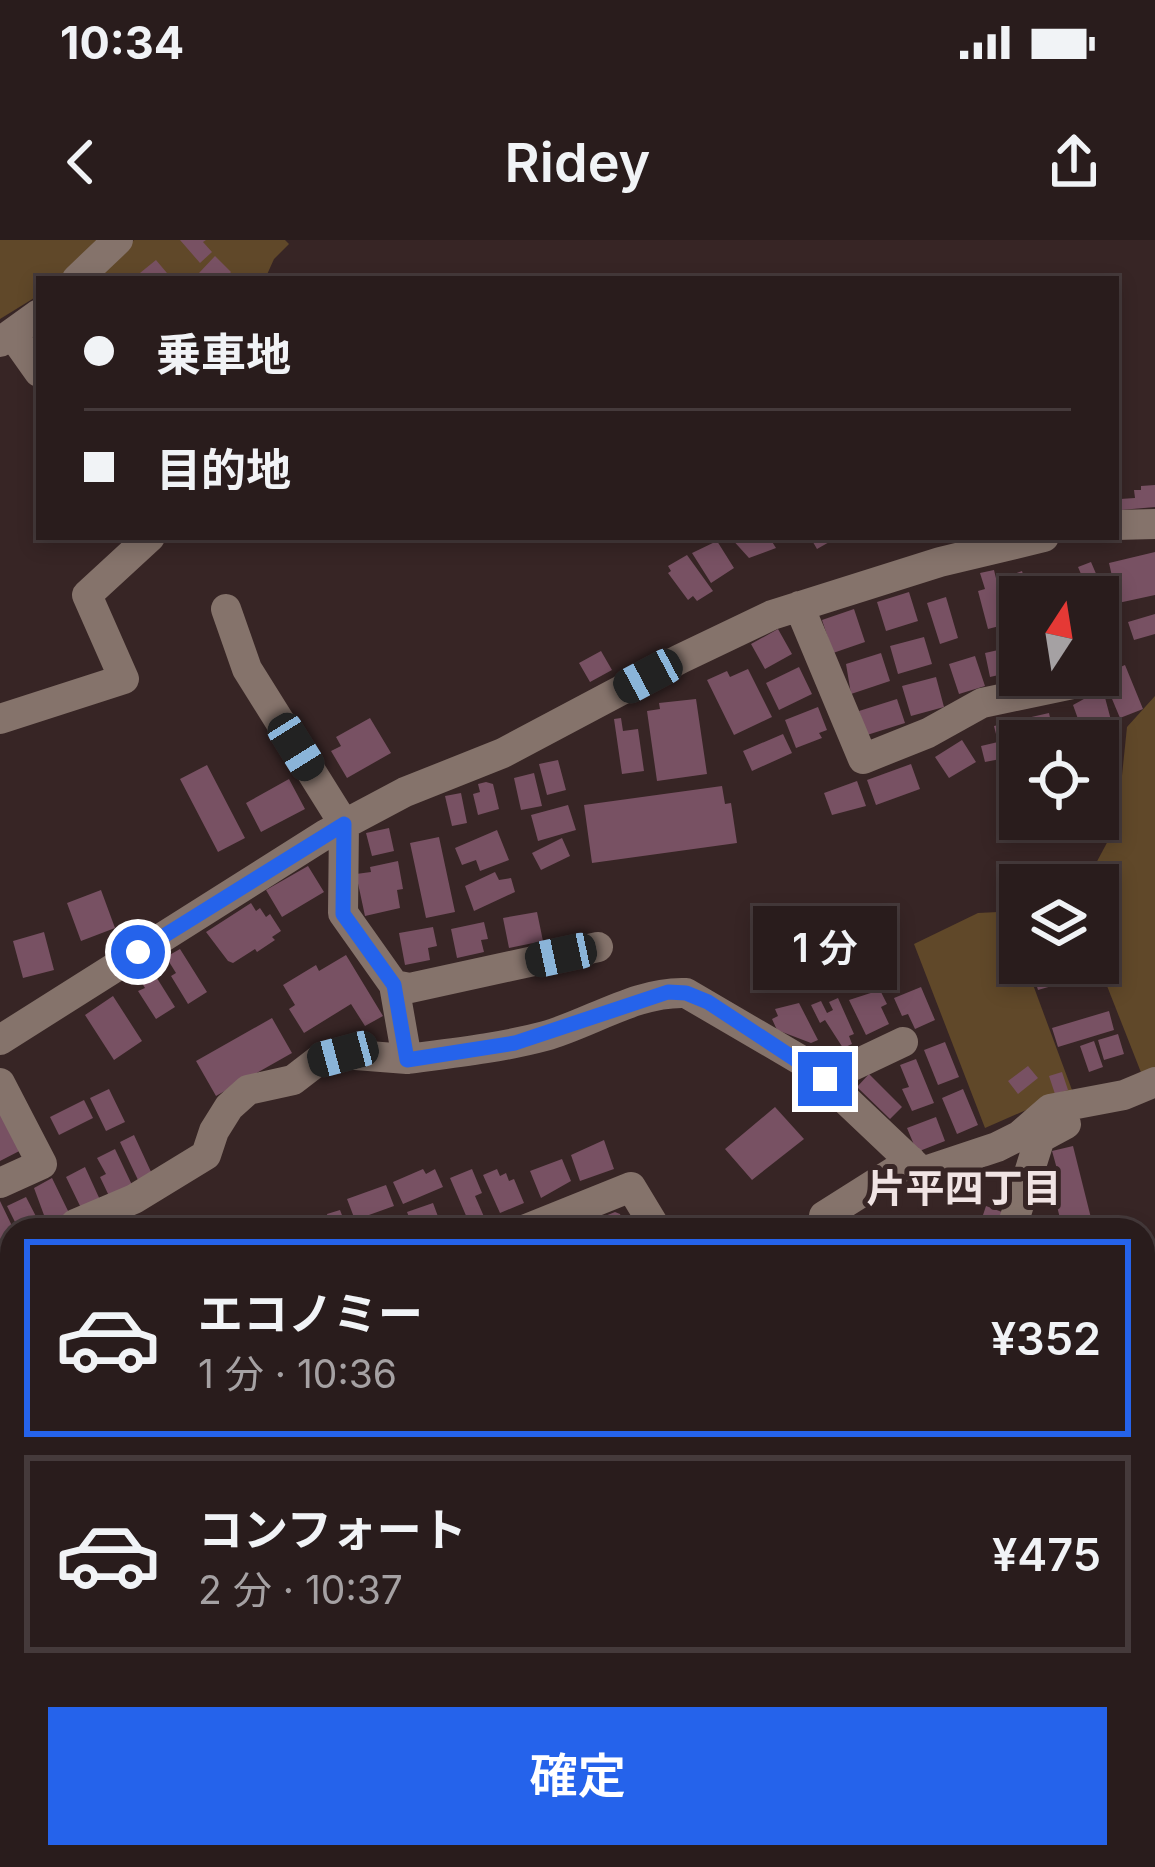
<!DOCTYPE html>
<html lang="ja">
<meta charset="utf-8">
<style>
body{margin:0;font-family:Inter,"Noto Sans JP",sans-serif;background:#352929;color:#f1f3f6;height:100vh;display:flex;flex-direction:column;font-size:45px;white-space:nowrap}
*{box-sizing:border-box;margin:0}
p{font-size:39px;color:#a5a1a3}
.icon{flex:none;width:66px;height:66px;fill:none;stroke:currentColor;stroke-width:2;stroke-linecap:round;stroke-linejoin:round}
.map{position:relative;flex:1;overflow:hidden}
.side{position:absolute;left:0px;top:978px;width:1155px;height:651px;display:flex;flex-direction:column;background:#291c1c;border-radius:36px 36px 0 0;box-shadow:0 6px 18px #0003,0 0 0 3px #453a3b}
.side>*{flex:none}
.guide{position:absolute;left:36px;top:36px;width:1083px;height:264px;border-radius:0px;box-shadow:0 6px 18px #0003,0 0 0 3px #453a3b;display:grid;align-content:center;height:264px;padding:0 48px;background:#291c1c}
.needle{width:78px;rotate:12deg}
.buttons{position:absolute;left:999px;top:336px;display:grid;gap:24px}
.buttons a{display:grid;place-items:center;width:120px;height:120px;border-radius:0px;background:#291c1c;box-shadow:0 6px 18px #0003,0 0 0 3px #453a3b;font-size:60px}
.end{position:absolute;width:54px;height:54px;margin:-27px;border:15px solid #2563eb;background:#fff;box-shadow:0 0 0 6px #fff}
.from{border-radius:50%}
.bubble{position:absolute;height:84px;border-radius:0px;background:#291c1c;box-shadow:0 6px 18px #0003,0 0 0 3px #453a3b;font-size:39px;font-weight:600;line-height:84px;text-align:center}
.car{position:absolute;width:36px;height:72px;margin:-36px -18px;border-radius:15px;box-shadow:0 0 9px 3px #0007;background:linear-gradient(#222 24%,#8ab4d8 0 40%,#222 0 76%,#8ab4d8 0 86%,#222 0)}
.guide b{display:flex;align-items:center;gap:42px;height:114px;font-size:45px}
.guide b+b{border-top:3px solid #453a3b}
.guide i{width:30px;height:30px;background:#f1f3f6}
ul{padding:21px 0 0;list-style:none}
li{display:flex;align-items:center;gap:36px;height:198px;margin:0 24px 18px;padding:0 24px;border:6px solid #453a3b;border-radius:0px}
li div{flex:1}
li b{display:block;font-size:45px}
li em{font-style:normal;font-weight:600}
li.selected{border-color:#2563eb}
li>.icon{width:108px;height:108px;stroke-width:1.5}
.cta{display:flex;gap:24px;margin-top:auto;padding:24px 48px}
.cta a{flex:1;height:138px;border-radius:0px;background:#2563eb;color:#fff;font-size:48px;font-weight:600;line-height:138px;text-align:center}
.status{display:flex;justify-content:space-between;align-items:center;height:84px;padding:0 60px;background:#291c1c;direction:ltr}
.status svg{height:33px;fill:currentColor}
header{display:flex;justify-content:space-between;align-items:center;height:156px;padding:0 48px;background:#291c1c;font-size:54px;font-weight:600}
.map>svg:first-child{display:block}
.green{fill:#604829}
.building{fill:#785163}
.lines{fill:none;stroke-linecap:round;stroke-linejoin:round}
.minor{stroke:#85736b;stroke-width:30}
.route{stroke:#2563eb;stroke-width:15}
.labels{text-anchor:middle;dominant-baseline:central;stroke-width:10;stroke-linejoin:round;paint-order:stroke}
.neighbourhood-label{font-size:39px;font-weight:bold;fill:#f0e3e3;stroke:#372525}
</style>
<div class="status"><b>10:34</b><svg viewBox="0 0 49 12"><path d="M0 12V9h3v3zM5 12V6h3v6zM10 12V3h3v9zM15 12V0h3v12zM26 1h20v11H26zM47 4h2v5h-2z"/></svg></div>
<header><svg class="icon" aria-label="back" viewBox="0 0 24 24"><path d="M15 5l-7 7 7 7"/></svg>Ridey<svg class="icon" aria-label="share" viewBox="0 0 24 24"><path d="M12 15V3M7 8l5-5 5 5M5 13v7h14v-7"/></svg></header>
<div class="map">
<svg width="1155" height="1627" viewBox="0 0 1155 1627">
<rect width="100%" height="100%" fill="#372525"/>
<path class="green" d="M0 0H99L60 39H39V55L0 79Z
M134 0H285L289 4 274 19 265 39H95Z
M1155 456V836L1144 840 1098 723V645H1076L1094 627 1117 584 1127 487Z
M1020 671V723H1025L1072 850 985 888 914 704 978 673Z"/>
<path class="building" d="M180 0H206L203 2 212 12 200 23Z
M215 16 231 32 225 39H205L199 33Z
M156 20 172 39H137L135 37Z
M1155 245V267L1121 270 1120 259 1135 258 1134 250H1141V246Z
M730 297H769L776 308 749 318Z
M810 297H838L817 309Z
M717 301 734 328 711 343 692 313Z
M1155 312V355L1118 363 1109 323Z
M687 315 713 351 697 361 693 356 688 360 668 333 671 331 668 326Z
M1091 322 1100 343 1087 348 1078 327Z
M994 330 1007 384 988 389 978 351 985 349 980 333Z
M1022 331 1030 357H1020L1019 395 1005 351 1013 349 1009 336Z
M1067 335 1073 357H1043L1039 343Z
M909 352 918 381 886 391 877 362Z
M946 357 958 398 940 404 927 363Z
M854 369 865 402 833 413 822 380Z
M1155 374V394L1134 400 1128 382Z
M778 389 792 414 765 429 751 404Z
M924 397 932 424 898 434 890 406Z
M1109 397 1111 415 1098 416V399Z
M1020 405V430L990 437 985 413Z
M601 411 612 430 590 442 579 423Z
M881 413 890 441 851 454 846 424Z
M975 416 985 446 959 454 949 424Z
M1125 425 1143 469 1120 478 1102 435Z
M799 427 812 454 779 470 766 443Z
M748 429 772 477 734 495 707 440 727 431 730 437Z
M936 437 944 467 911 476 902 446Z
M1097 446 1100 452 1103 450 1112 484 1082 490 1073 465 1093 454 1091 448Z
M696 459 707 534 657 541 647 471 660 469 659 463Z
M897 459 905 483 867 495 859 471Z
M818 467 827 490 819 493 822 498 796 508 785 480Z
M1049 473 1053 491 1064 488 1067 501H1032L1027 478Z
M370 478 391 513 347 538 331 511 341 506 336 497Z
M621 478 623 491 638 489 644 531 622 534 614 479Z
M1017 481 1020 515 985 522 981 506 998 502 994 486Z
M783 494 792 513 752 531 743 511Z
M962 500 976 522 949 538 935 517Z
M558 520 566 550 547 555 539 524Z
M911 524 920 549 876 565 867 540Z
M207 525 245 598 218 612 180 539Z
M534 533 542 566 521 570 514 538Z
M289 539 305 569 261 592 246 563Z
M857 541 866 566 832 575 824 553Z
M486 542 493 544 499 569 478 575 473 554 480 552 478 544Z
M722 546 725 564 731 563 737 603 592 623 584 565Z
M461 553 467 583 452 586 445 556Z
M568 565 576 590 538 601 531 575Z
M389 588 394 611 372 616 366 593Z
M497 590 509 620 480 631 476 620 462 625 455 608Z
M439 597 455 672 426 678 410 603Z
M562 598 570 616 541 630 532 613Z
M398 621 403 649 397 650 400 668 365 676 356 634 371 632 370 627Z
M308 626 324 652 282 677 266 650Z
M495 632 499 640 511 638 515 652 474 671 465 646Z
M101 650 115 688 81 701 67 663Z
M251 663 256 671 260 668 266 677 270 674 281 691 272 697 275 700 257 712 255 709 233 723 228 721 206 692Z
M537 672 543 701 509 708 503 678Z
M484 682 488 699 481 700 484 712 457 718 451 689Z
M433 687 437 706 428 708 430 720 405 725 399 693Z
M44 692 54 730 23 738 13 701Z
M180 709 207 752 188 764 171 736 176 733 166 717Z
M346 715 383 776 365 786 351 764 304 793 289 769 295 765 283 745 316 725 319 731Z
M1030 723H1071L1076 739 1038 750Z
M150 727 175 767 156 779 138 751 145 748 137 735Z
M921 747 935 780 915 789 908 774 902 776 894 758Z
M880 750 887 764 881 767 889 784 866 795 849 760Z
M113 756 142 801 114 820 85 775Z
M838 758 854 794 849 796 852 804 843 808 825 780 820 783 811 765 821 761 827 773 833 770 829 762Z
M799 763 818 800 811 803 777 790 772 779 778 776 775 769Z
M1109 771 1114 790 1058 807 1052 788Z
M272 778 292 813 216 856 196 821Z
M1118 794 1124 814 1104 820 1098 800Z
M1094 801 1103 827 1089 832 1080 806Z
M945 802 959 837 938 845 924 810Z
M916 819 934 863 912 871 902 849 909 847 900 825Z
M1028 826 1038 838 1018 854 1008 841Z
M1062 832 1068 850 1055 854 1049 836Z
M869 834 902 867 890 879 857 847Z
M109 849 125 882 106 891 90 858Z
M963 849 978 885 957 894 942 858Z
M84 860 93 878 59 895 50 877Z
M775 867 804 899 752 940 725 909Z
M0 870 29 906 0 921Z
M936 877 945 901 917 912 907 888Z
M134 895 152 934 138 940 120 902Z
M604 900 614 929 580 941 571 915Z
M1073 906 1094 990H1063L1048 931 1057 929 1052 911Z
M115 909 132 945 109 956 100 937 106 934 97 918Z
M562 919 571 941 541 958 530 931Z
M85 927 101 962 82 970 66 937Z
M423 929 426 934 435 929 443 947 403 964 393 942Z
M472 929 482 953 475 956 485 979 470 985 450 938Z
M497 929 500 936 506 933 509 941 514 939 524 963 500 973 483 935Z
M52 938 70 975 48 986 34 948Z
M386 945 394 966 355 980 347 959Z
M26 957 43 990H19L7 966Z
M0 961 14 990 12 1007 0 1013Z
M433 963 443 990H414L407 972Z
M986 966 1002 972 996 990H978Z
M340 970 347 988 300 990 328 979 327 974Z
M615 972 620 974 626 990H582L580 986Z
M389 979 391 988 360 990V989Z
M712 979 719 990H692Z
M12 1016V1042L0 1048V1022Z
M0 1254 12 1255V1296L0 1294Z
M0 1385 10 1387 2 1428H0Z
M1143 1392 1155 1404 1143 1418Z
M1155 1419V1454L1143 1441V1430Z
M1155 1510V1543L1148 1551 1143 1546V1523Z
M21 1617H42L40 1627H18Z
M204 1617H246L240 1627H198Z
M529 1617H556L563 1627H536Z
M592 1617H625L633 1627H600Z
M791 1617H810L817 1627H790L785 1621Z
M829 1617H855L857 1620 846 1627H836Z
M1022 1617H1038L1027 1627H1011Z
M1050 1617H1084L1094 1627H1046L1043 1624Z"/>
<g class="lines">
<path class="minor" d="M77 39 118 0
M12 94 39 132
M0 102 39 74
M1116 285 1155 284
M799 366 863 519 928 493 982 463 1082 442
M226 369 247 429 344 584 343 673 394 745 410 748 598 707
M0 479 124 439 87 355 150 297
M394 745 407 819C453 813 500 808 545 796 591 783 637 751 686 753L809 825 922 932 997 907 1019 896 1050 869 1124 855 1155 842
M0 800 326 594 405 552 503 513 680 419 772 375 940 322 1044 297
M825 839 903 802
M0 843 42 924 0 943
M824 976 911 921
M70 990 75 984 134 959 206 915 214 891 229 867 248 850 293 840 319 820 343 814 407 819
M524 990 631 947 657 990
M1011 990 1040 898 1066 884
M0 1070 12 1058
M1143 1077 1155 1069
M0 1569 12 1571
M358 1617 376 1627
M991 1617 998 1627
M277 1627 283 1617
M452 1627 465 1617
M666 1627 681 1617"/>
</g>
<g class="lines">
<path class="route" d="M138 712 344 584 343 674 394 745 407 820 515 803 668 752 686 753 708 762 825 839"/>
</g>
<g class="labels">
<g class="neighbourhood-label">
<text x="964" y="947">片平四丁目</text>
</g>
</g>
</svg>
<div class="buttons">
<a><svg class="needle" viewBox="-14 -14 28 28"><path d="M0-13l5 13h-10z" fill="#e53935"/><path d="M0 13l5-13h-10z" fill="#a5a1a3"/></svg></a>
<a><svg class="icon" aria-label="locate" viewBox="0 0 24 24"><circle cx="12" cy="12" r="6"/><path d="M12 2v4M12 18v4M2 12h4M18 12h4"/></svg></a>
<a><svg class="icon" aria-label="layers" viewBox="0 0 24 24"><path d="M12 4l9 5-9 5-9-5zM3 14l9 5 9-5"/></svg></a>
</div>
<i class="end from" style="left:138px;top:712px"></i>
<i class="end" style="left:825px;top:839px"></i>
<div class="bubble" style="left:753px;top:666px;width:144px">1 分</div>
<i class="car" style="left:648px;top:436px;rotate:242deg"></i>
<i class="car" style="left:296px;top:507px;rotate:148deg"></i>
<i class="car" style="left:561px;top:715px;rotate:258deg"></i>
<i class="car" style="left:343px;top:814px;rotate:255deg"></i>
<div class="guide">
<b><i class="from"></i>乗車地</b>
<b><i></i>目的地</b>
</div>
<section class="side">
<ul>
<li class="selected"><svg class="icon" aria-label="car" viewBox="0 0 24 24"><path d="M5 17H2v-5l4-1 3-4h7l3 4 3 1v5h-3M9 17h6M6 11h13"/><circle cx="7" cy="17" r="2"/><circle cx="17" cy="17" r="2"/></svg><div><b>エコノミー</b><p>1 分 · 10:36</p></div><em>¥352</em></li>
<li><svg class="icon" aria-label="car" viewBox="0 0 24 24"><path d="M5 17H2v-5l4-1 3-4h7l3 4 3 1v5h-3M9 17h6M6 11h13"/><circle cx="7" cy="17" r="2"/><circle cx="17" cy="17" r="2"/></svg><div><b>コンフォート</b><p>2 分 · 10:37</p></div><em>¥475</em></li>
</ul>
<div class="cta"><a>確定</a></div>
</section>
</div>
